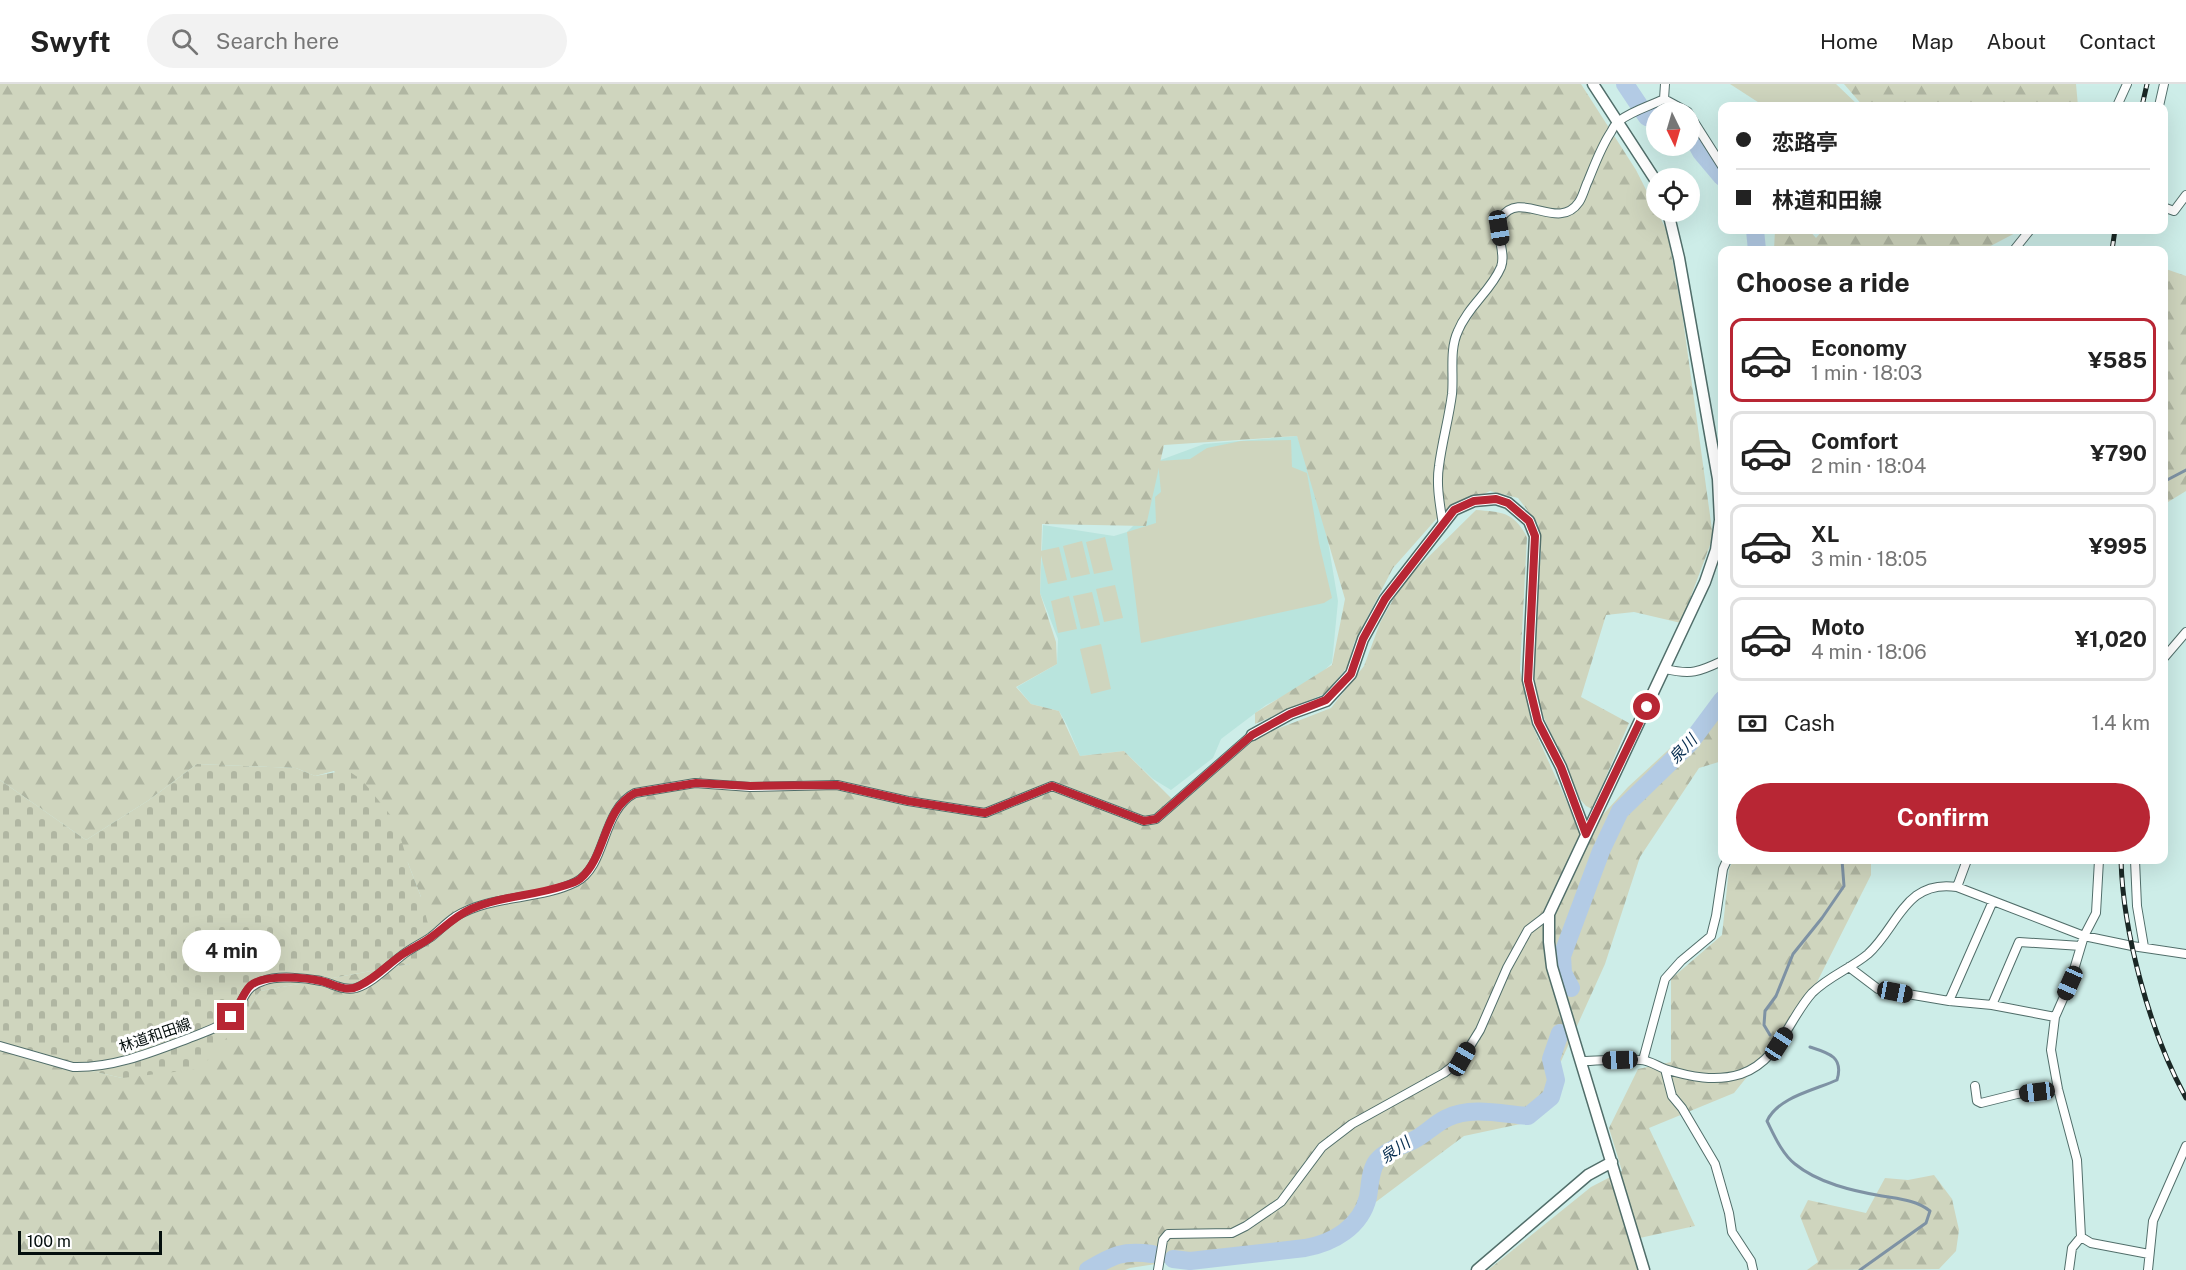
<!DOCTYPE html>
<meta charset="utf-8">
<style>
body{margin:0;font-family:"Public Sans","Noto Sans JP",sans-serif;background:#f2f2f2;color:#222;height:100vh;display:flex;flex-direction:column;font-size:22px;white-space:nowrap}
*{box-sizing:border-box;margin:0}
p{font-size:20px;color:#767676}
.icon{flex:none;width:33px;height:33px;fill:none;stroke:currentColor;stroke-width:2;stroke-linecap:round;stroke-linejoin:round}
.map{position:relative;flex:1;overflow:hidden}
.side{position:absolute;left:1718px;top:162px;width:450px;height:618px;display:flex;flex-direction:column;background:#fff;border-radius:12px;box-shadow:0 6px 24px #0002}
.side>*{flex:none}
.banner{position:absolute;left:1718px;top:18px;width:450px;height:132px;border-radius:12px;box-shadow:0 6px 24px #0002;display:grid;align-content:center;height:132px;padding:0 18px;background:#fff}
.needle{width:39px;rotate:175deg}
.buttons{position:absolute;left:1646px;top:18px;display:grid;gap:12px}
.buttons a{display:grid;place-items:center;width:54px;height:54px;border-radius:50%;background:#fff;box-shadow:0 6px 24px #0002;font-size:30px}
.scale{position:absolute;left:18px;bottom:15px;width:144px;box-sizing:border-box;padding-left:6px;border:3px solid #040e0d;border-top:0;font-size:16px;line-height:21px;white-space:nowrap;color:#040e0d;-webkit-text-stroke:4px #fff;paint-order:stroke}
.end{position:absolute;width:27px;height:27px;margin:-14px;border:8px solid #b82634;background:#fff;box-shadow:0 0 0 3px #fff}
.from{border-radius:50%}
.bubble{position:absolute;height:42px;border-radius:21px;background:#fff;box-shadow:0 6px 24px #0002;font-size:20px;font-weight:700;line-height:42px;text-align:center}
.car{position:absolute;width:18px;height:36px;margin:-18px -9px;border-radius:8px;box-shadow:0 0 4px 2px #0007;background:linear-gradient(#222 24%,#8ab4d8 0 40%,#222 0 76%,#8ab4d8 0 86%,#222 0)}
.banner b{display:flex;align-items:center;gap:21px;height:57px;font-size:22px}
.banner b+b{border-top:2px solid #e0e0e0}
.banner i{width:15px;height:15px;background:#222}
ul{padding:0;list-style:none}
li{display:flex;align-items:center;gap:18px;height:84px;margin:0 12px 9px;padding:0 6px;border:3px solid #e0e0e0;border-radius:12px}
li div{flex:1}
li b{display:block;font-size:22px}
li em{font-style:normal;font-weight:700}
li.active{border-color:#b82634}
li>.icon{width:54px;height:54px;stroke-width:1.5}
h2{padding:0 18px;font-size:27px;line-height:72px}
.pay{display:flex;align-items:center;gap:15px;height:66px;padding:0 18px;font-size:22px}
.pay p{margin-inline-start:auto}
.button{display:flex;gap:12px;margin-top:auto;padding:12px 18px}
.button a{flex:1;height:69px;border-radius:36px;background:#b82634;color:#fff;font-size:24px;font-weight:700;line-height:69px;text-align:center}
header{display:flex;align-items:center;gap:36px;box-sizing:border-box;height:84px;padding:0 30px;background:#fff;border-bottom:2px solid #e0e0e0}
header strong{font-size:28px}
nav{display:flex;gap:33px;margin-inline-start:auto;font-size:21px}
.search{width:420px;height:54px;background:#f2f2f2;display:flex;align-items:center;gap:15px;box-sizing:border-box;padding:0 21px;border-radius:33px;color:#767676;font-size:22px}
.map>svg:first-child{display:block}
.built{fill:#b9e4dd}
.green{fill:#cfd5be}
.forest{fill:url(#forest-firs)}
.cemetery{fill:url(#cemetery-stones)}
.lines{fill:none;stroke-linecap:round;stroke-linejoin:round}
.stream{stroke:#7e92a4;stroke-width:3}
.river{stroke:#b3cbe5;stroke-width:18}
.street-casing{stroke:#516e6a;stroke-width:10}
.secondary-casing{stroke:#516e6a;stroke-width:13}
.street{stroke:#fff;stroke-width:8}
.secondary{stroke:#fff;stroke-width:10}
.rail-casing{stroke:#1a2725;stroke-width:5}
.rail{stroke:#fff;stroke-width:3;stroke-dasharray:9;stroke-linecap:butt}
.route{stroke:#b82634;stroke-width:8}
.labels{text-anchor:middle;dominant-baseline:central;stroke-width:6;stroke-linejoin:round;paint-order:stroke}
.street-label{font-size:15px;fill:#040e0d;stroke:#fff}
.water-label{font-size:16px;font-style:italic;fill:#062d4f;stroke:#fff}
</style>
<header>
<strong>Swyft</strong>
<div class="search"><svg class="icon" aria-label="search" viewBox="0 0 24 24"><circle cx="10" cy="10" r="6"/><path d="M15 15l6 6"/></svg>Search here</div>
<nav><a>Home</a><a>Map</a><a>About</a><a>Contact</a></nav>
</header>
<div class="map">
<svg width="2186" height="1186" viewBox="0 0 2186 1186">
<defs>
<pattern id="forest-firs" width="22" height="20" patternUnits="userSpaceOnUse" patternTransform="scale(1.5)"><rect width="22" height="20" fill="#cfd5be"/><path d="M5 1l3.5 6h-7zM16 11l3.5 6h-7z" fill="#b0b6a2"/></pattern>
<pattern id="cemetery-stones" width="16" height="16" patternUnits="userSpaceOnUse" patternTransform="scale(1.5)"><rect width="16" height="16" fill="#cfd5be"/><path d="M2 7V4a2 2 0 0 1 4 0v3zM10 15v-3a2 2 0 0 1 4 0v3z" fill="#b0b6a2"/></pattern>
</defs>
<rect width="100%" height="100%" fill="#cdede8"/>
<path class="built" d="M1297 352 1320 410 1338 517 1332 579 1313 597 1266 621 1221 655 1213 674 1171 706 1153 695 1124 667 1080 672 1067 641 1059 627 1031 620 1017 603 1057 580 1058 555 1040 509 1043 441 1114 452 1127 448 1145 430 1158 377 1204 360Z"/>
<path class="green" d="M1730 0H1836L1859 22H1764Z
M1291 356 1292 383 1307 389 1319 459 1332 514 1324 519 1141 559 1127 448 1156 439 1155 413 1161 408 1158 377 1190 375 1207 364 1241 357Z
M1105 453 1113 486 1094 490 1086 458Z
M1082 457 1090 490 1071 494 1063 462Z
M1059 463 1067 496 1048 500 1040 467Z
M1115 501 1123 534 1104 538 1096 505Z
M1092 508 1100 541 1081 545 1073 512Z
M1069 512 1077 545 1058 549 1051 517Z
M1101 560 1111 605 1091 610 1080 565Z"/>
<path class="forest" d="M0 0H1581L1636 86 1667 147 1682 228 1713 453 1681 539 1634 528 1606 531 1581 613 1629 639 1592 725 1586 722 1579 714 1541 627 1532 592 1534 547 1541 469 1538 440 1518 414 1490 407 1439 432 1393 484 1354 559 1348 582 1326 609 1255 640V629L1332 581 1345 515 1297 352 1164 361 1146 442 1042 440 1040 509 1056 558 1057 580 1016 603 1031 620 1059 627 1080 672 1124 667 1175 718 1251 655 1331 624 1364 582 1380 539 1403 498 1476 426C1502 428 1514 428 1527 453L1520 586 1532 641 1577 740 1598 736 1628 703 1691 645 1722 602V677L1699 684 1640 773 1605 880 1534 1037 1464 1052 1329 1153 1130 1184 1125 1186H0V966L122 994 240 938 260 907 410 880 421 813 408 779 334 687 315 692 296 684 197 680 149 716 86 756 0 696Z
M1844 0H2076L2078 22H1863Z
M1775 146H1809L1816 154 1823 146H2021L1983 166H1774Z
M2163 184 2186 192V407L2168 418H2163Z
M1733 776H1871V791L1807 918 1734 1009 1649 1044 1695 1142 1635 1155 1648 1186H1488L1591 1103 1622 1087 1609 1044 1638 985 1671 978V895L1722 851 1729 785Z
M1934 1091 1952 1115 1959 1146 1956 1167 1939 1185 1807 1186 1818 1178 1800 1132 1808 1116 1866 1129 1885 1094 1908 1096Z"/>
<path class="cemetery" d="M197 680 296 684 315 692 347 686 362 696 396 738 408 779 421 813 434 863 410 880 260 907 240 938 200 985 122 994 0 966V696L86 756 149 716Z"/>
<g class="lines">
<path class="stream" d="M2163 392 2167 396 2186 386
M1770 951 1764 941 1765 927 1776 912 1793 870 1822 834 1844 802 1842 776
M1810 963C1829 969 1844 973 1837 996 1815 1006 1778 1013 1767 1037 1774 1051 1782 1070 1795 1080 1818 1099 1853 1107 1882 1112 1899 1115 1916 1116 1930 1127L1926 1139 1860 1186"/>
<path class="river" d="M1625 0 1647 33 1656 29
M1689 46 1701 68 1722 93
M1755 146 1757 166
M1571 904 1563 889 1562 872 1601 767 1620 727 1690 659 1722 616
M1173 1175 1190 1177 1305 1164C1333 1159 1361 1143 1368 1113 1370 1102 1370 1086 1377 1077 1385 1067 1401 1062 1412 1057 1425 1051 1434 1040 1447 1034 1471 1022 1502 1030 1528 1032L1551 1013 1556 996 1551 975 1560 949
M1088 1186C1113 1171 1123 1166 1152 1170"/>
<defs>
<path id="street" d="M1664 15 1688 28
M1664 15 1665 0
M2117 22 2127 0
M2159 22 2164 0
M1689 30 1722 82
M2163 123 2174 127 2186 111
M2014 166 2030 146
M1443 441C1440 421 1436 401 1439 382 1442 358 1449 334 1452 310 1454 290 1449 266 1458 247 1468 222 1491 207 1501 183 1507 167 1493 148 1501 134 1520 104 1558 149 1579 118 1583 112 1585 103 1588 97 1595 80 1601 63 1611 48 1613 44 1616 39 1619 37 1632 27 1650 22 1664 15
M2163 575 2186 548
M1665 585C1691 591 1699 588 1722 577
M2135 776 2137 822 2144 863
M1957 803 1967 776
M1849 883 1878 905 1949 917 1992 921 2055 933 2070 899 2084 852 2096 829 2099 776
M1949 917 1993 817
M1992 921 2019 858 2081 862
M2055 933 2051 966 2058 1005 2077 1076 2081 1153 2091 1159 2149 1170
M0 962 73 983C113 984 150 969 187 955 202 949 219 944 231 933 245 919 241 904 263 897 277 891 306 894 321 897 334 900 343 907 356 904 372 899 387 883 400 873 409 865 421 860 431 853 439 847 446 839 455 833 492 810 538 817 576 798 607 782 601 726 635 709L695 699 750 703 837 701 908 717 985 729 1052 702 1144 737 1156 735 1252 651
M1643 976 1665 895 1681 877 1711 852 1716 832 1723 785 1727 776
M1581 977C1600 977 1621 974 1640 976 1649 976 1657 982 1665 985 1690 993 1716 998 1741 990 1779 977 1788 936 1812 909 1829 892 1850 885 1868 870 1898 843 1905 795 1957 803L2084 852 2132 862 2186 870
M1665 985 1672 1012 1682 1024 1715 1080 1729 1129 1732 1148 1751 1177 1753 1186
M1975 1002 1977 1017 1981 1019 2017 1010 2058 1005
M1158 1186 1163 1156 1168 1150 1232 1149 1246 1142 1281 1118 1322 1063 1352 1040 1444 989 1462 975 1480 946 1507 884 1528 846 1549 830
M2069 1186 2072 1164 2081 1153
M2148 1186 2153 1137 2186 1062"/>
<path id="secondary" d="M1593 0 1656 97
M1252 651 1290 630 1326 617 1351 590 1363 555 1385 515 1454 426 1474 417 1496 415 1508 419 1529 437 1535 452 1528 596 1538 638 1561 683 1586 750
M1477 1186 1588 1091 1612 1078
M1644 1186 1552 883 1549 858V830L1705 498 1716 466 1720 436 1718 395 1679 174 1668 128"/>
</defs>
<use href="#street" class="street-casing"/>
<use href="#secondary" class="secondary-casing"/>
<use href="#street" class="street"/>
<use href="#secondary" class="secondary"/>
<defs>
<path id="rail" d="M2142 22 2147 0
M2112 166 2115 146
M2121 776C2123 849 2150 949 2186 1014"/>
</defs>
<use href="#rail" class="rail-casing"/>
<use href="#rail" class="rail"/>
</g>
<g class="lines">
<path class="route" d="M231 933C238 925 243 909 250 902 263 890 304 893 321 897 334 900 346 909 359 902 376 894 388 880 403 870 412 864 422 860 430 854 444 844 455 832 471 825 500 812 533 812 563 802 569 800 575 799 580 795 607 772 602 726 635 709L696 699 750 702 837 701 908 717 985 729 1052 702 1144 737 1156 735 1252 651 1290 630 1326 616 1351 590 1363 555 1385 515 1454 426 1474 417 1496 415 1508 419 1529 437 1535 452 1528 597 1538 638 1561 683 1586 750 1647 623"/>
</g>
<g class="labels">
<g class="street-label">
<text transform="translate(155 951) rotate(-19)">林道和田線</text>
</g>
<g class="water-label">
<text transform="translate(1683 665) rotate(-47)">泉川</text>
<text transform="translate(1395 1066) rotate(-35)">泉川</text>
</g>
</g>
</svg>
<div class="buttons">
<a><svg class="needle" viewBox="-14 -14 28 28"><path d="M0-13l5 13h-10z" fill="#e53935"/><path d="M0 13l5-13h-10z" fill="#767676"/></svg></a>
<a><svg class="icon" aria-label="locate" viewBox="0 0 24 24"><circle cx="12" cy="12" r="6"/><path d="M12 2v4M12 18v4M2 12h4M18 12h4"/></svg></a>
</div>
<div class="scale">100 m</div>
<i class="end from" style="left:1647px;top:623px"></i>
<i class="end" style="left:231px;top:933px"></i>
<div class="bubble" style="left:182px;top:846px;width:99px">4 min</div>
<i class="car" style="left:1499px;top:144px;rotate:171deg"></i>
<i class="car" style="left:2070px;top:899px;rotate:204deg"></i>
<i class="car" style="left:1895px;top:908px;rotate:101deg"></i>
<i class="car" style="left:1779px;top:960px;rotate:33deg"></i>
<i class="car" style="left:1462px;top:975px;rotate:30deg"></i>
<i class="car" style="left:1620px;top:976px;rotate:268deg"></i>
<i class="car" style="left:2037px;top:1008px;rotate:263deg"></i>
<div class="banner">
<b><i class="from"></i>恋路亭</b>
<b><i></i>林道和田線</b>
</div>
<section class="side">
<h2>Choose a ride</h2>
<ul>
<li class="active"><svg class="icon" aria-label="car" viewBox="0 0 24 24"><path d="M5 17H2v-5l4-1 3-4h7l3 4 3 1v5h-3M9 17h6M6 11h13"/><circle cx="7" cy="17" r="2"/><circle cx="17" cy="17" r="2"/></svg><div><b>Economy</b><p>1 min · 18:03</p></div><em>¥585</em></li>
<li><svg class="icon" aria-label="car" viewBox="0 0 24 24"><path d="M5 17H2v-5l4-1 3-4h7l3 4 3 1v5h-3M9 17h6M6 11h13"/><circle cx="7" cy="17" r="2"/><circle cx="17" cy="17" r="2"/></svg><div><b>Comfort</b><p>2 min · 18:04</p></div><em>¥790</em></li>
<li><svg class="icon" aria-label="car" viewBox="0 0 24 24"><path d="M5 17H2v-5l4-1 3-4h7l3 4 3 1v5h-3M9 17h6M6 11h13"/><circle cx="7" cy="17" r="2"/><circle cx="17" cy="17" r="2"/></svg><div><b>XL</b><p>3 min · 18:05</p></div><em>¥995</em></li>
<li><svg class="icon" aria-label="car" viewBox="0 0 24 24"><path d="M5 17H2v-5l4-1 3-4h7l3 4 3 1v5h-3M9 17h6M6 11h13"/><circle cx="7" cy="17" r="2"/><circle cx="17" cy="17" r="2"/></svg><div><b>Moto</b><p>4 min · 18:06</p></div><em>¥1,020</em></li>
</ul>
<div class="pay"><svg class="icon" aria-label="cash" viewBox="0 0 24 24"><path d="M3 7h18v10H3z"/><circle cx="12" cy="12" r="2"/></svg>Cash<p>1.4 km</p></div>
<div class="button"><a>Confirm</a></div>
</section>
</div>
